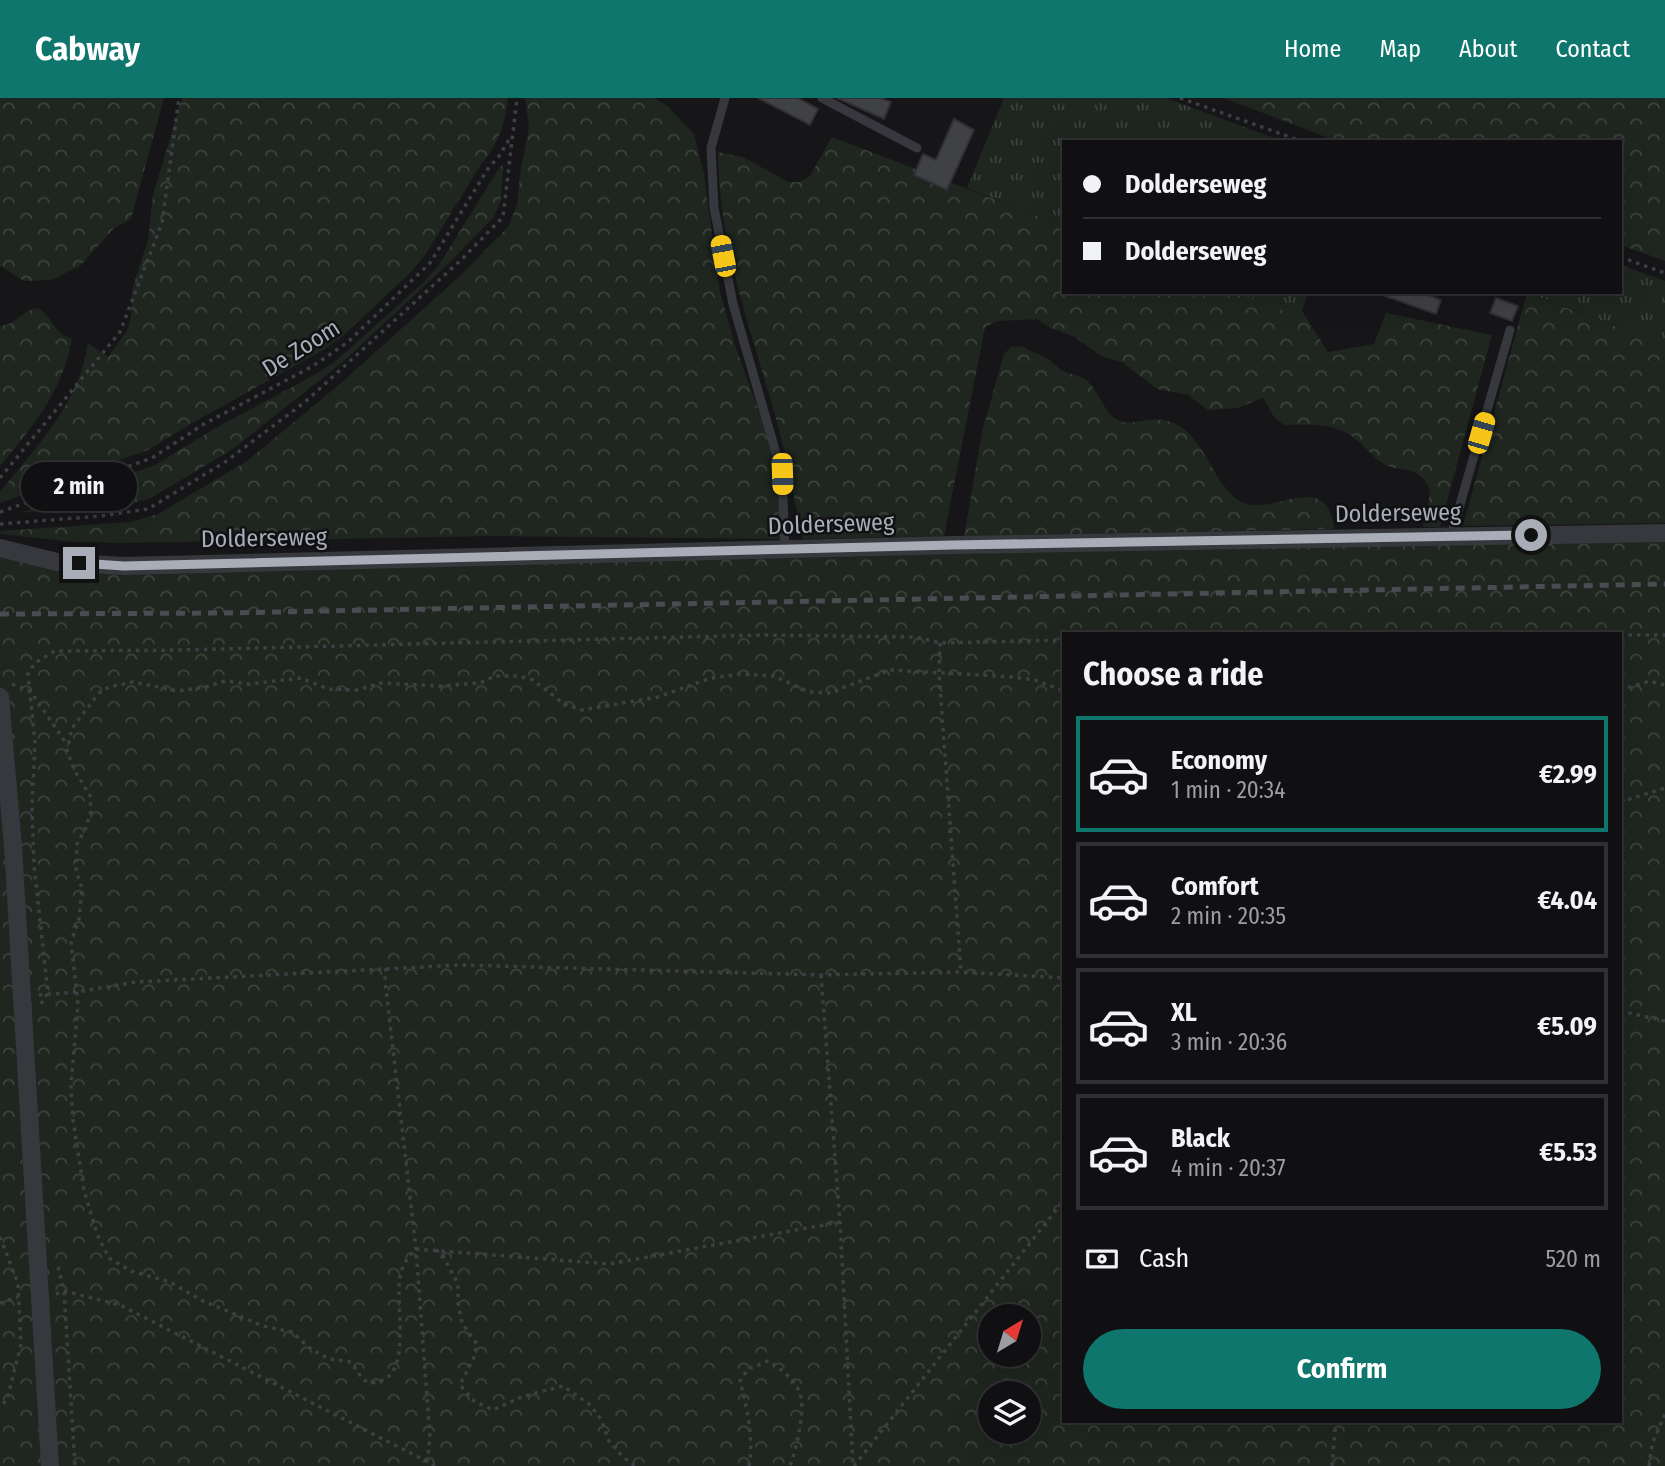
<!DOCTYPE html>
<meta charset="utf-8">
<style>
body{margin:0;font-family:"Fira Sans Condensed",sans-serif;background:#19191b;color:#f1f3f6;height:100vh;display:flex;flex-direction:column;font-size:26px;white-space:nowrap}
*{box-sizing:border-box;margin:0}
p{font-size:23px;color:#9c9d9f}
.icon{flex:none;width:38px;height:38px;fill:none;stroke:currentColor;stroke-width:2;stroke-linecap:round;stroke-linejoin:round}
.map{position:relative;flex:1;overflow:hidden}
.drawer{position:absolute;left:1062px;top:534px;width:560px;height:791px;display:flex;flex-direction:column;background:#101012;border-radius:0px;box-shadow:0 7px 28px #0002,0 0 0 2px #303032}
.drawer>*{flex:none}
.banner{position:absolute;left:1062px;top:42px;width:560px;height:154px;border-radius:0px;box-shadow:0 7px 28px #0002,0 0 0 2px #303032;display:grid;align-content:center;height:154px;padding:0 21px;background:#101012}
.needle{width:46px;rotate:38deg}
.fabs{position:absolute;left:978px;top:1206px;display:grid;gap:14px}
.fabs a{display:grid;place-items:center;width:63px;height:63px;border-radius:50%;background:#101012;box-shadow:0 7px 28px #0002,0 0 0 2px #303032;font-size:35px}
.end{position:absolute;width:32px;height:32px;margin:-16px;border:9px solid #a8adb8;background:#111;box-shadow:0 0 0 4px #111}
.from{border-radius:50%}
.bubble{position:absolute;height:49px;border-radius:24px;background:#101012;box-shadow:0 7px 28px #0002,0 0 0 2px #303032;font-size:23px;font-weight:700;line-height:49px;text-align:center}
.car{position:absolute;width:21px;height:42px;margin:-21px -10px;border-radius:9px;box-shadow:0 0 5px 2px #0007;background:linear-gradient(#f5c518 24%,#345 0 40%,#f5c518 0 76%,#345 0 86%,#f5c518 0)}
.banner b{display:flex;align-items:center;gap:24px;height:66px;font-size:26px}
.banner b+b{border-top:2px solid #303032}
.banner i{width:18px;height:18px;background:#f1f3f6}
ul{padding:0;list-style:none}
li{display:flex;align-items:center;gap:21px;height:116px;margin:0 14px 10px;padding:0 7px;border:4px solid #303032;border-radius:0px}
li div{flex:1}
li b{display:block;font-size:26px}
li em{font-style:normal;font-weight:700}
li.on{border-color:#0f766e}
li>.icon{width:63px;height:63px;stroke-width:1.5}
h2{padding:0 21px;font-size:32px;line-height:84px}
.pay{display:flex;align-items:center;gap:18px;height:77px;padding:0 21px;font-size:26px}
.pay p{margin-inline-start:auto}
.cta{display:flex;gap:14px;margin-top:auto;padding:14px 21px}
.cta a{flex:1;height:80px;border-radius:42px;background:#0f766e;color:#fff;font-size:28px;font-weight:700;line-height:80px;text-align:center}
header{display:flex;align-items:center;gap:42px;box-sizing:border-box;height:98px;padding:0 35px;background:#0f766e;color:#fff}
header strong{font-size:33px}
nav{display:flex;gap:38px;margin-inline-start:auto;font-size:24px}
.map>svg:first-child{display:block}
.grass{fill:url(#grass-tufts)}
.forest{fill:url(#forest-crowns);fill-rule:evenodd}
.building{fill:#404145;stroke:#303034;stroke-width:2}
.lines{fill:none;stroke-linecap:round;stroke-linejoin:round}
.path{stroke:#3d3f44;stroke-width:3.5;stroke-dasharray:3.5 5;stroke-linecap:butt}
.lane{stroke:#37383d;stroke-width:9}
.street{stroke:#37383d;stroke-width:18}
.rail{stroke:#4a4c52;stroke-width:5;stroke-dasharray:9 7;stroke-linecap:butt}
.route{stroke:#a8adb8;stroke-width:9}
.labels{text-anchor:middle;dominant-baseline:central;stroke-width:5;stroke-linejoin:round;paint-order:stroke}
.street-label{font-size:24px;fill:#a8adb8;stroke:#111113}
</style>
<header>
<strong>Cabway</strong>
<nav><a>Home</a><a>Map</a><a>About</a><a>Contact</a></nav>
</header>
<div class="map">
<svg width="1665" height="1368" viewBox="0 0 1665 1368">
<defs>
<pattern id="grass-tufts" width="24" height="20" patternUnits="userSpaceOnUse" patternTransform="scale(1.75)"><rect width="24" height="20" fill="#1e261f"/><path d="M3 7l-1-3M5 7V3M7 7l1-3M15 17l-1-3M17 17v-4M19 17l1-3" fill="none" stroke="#3c433d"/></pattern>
<pattern id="forest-crowns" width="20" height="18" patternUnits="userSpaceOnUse" patternTransform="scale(1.75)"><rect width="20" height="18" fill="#1e261f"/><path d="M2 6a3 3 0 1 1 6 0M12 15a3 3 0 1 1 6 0" fill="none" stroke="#3c433d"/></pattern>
</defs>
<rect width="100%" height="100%" fill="#161618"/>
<path class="grass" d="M1004 0H1166L1285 44H1064V128L967 90Z
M1621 167 1665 183V247L1526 194H1620Z
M1235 194H1308L1300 220Z"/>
<path class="forest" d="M0 0H164L131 121 114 130 80 168 51 182 24 183 0 168Z
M182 0H508C505 26 499 45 482 65L425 157 411 174 344 237 325 251 194 324 148 352 0 405V394C37 348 79 306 88 245L108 259 128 231 131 216 132 192 148 142 153 97Z
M525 0H655L666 7 694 36 704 76 720 194 736 250 763 325 777 377 781 441 493 438 117 445 64 443 0 436V433L130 424 158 416 247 363 340 286 461 177 508 129 517 107 520 76 529 29Z
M1224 0H1665V163L1621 147 1620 44H1339Z
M832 39 1064 128V194H1235L1300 219 1302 213 1328 254 1374 246 1386 215 1492 237 1440 429H1423C1424 417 1433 397 1428 388 1420 369 1402 374 1386 367 1374 361 1367 350 1357 342 1335 324 1311 327 1284 327L1274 319 1263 300 1237 310 1208 312 1188 297 1157 291 1122 264 1101 258 1075 239 1051 230 1037 221 997 223 985 229 944 438 803 441C794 401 787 360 776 321 752 234 718 146 718 54L743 59 788 84H799L810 78Z
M503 66 501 103 493 120 449 165 344 263 233 351 151 400 127 407 20 415 155 367 212 332 316 276 337 262 423 185 439 167 496 75Z
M1527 195 1665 247V425L1463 428Z
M38 210C52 217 54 238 72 240 63 293 34 327 0 368V228C17 227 18 214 38 210Z
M1022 248C1030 253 1038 256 1046 260 1052 263 1057 269 1063 273 1072 277 1080 277 1087 283 1099 293 1103 313 1116 321 1134 333 1157 308 1187 334 1208 353 1215 385 1238 402 1269 424 1326 366 1334 431L964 438 982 334 1004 256 1011 249Z
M1665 443V1368H0V457L56 470ZM1064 536H1620V1323H1064ZM990 1218H1029V1256H990ZM990 1295H1029V1334H990Z"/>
<path class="building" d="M758 0H798L818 11 810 27Z
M837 0H880L891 4 884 21Z
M954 21 974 32 947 92 914 77 923 56 936 62Z
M1383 194H1432L1430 198 1441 202 1436 216 1382 197Z
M1496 200 1518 208 1512 223 1490 215Z"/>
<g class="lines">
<path class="path" d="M1180 0 1304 44
M1620 159 1665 175
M0 380 120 234 162 125 179 0
M0 414 152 360 204 326 313 268 348 244 430 165 489 69 498 60 510 40
M0 426 101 418 148 411 225 364 305 304 461 162 503 119 517 0
M1620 537H1665
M940 545 939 576 961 874
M12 586 31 594 68 648
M1620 592 1650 583 1665 587
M1620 704 1665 690
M386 870 385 882 416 1151 430 1339 427 1365
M821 877 840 1124 853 1368
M39 897 77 894 136 884 461 867 821 877 961 874 1064 880
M41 906 48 895 34 767 32 709 35 644 28 576 35 565 55 553 181 552 763 537 916 539 940 545 1064 542
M1620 913 1665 923
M840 1124 609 1166 416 1151C407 1159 402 1168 400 1179 395 1204 411 1270 383 1282 364 1290 361 1278 351 1264L330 1261 312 1252 292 1234 263 1228 201 1202 170 1184 131 1173 109 1160 97 1136 84 1092 73 1022 71 987 78 906 71 844 79 821 82 790 76 773 77 746 85 732 91 713 90 698 74 671 67 653 72 630 99 595 109 589 133 584 178 593 206 589 225 583 249 586 301 580 328 591 357 592 381 585 441 588 480 585 495 578H518L533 582 564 606 582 612 658 599 711 580 741 576 774 578 809 594 833 595 842 590 890 572 1013 579 1035 582 1064 593
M0 1139 18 1186 21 1246 7 1302 0 1308
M436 1152 442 1156 458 1186V1205L462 1225 477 1246 474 1259 460 1287 474 1303 493 1312 524 1298 563 1288 589 1306 601 1321 609 1343 622 1358 635 1368
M58 1169 64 1193 75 1368
M56 1196 64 1193 120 1207 436 1368
M0 1205 18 1199
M749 1368C754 1339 747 1311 740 1283L748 1271 768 1263C780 1271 793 1279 799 1293 807 1309 796 1351 790 1368
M854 1368 1064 1102
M1332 1368 1336 1323
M1649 1368 1652 1346 1665 1316"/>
<path class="lane" d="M725 0 711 50 714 110 733 206 782 376 785 452
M822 0 917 50
M1451 438 1510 232"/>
<path class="street" d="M0 450 57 464 123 468 953 447 1665 435
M0 599 13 748 50 1368"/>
<path class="rail" d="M0 516 226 515 1665 486"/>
</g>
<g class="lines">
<path class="route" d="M79 465 124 468 953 447 1531 437"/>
</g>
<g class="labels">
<g class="street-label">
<text transform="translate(301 250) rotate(-32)">De Zoom</text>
<text transform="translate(1398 415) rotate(-1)">Dolderseweg</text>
<text transform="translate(831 426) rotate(-2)">Dolderseweg</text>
<text transform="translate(264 440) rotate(-1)">Dolderseweg</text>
</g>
</g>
</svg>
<div class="fabs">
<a><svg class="needle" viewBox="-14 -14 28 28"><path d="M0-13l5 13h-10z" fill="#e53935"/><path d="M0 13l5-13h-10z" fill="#9c9d9f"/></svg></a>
<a><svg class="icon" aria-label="layers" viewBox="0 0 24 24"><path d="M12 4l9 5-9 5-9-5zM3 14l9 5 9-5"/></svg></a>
</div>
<i class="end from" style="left:1531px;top:437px"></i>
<i class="end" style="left:79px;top:465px"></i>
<div class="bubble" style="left:21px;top:364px;width:116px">2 min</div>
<i class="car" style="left:723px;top:158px;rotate:349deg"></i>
<i class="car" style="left:1481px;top:335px;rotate:16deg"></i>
<i class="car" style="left:782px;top:376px;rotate:178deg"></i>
<div class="banner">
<b><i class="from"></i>Dolderseweg</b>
<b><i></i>Dolderseweg</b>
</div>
<section class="drawer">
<h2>Choose a ride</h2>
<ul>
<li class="on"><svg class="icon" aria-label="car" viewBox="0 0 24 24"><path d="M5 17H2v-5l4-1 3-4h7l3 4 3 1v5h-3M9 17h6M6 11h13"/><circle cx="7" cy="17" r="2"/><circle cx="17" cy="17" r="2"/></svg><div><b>Economy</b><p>1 min · 20:34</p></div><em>€2.99</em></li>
<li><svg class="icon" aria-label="car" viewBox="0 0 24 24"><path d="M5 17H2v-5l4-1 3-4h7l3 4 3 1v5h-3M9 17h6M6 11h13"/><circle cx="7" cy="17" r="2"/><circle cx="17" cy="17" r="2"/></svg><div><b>Comfort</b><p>2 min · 20:35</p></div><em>€4.04</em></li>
<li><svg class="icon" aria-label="car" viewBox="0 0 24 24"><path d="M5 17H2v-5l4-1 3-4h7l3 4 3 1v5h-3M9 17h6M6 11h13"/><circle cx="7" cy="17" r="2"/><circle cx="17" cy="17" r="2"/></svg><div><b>XL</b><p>3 min · 20:36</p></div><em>€5.09</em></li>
<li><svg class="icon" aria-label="car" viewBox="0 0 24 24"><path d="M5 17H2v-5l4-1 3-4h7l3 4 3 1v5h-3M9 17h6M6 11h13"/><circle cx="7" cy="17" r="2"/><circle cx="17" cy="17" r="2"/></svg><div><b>Black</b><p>4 min · 20:37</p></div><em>€5.53</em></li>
</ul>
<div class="pay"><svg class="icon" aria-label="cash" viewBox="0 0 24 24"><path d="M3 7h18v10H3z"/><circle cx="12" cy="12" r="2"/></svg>Cash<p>520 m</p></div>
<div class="cta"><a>Confirm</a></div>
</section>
</div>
